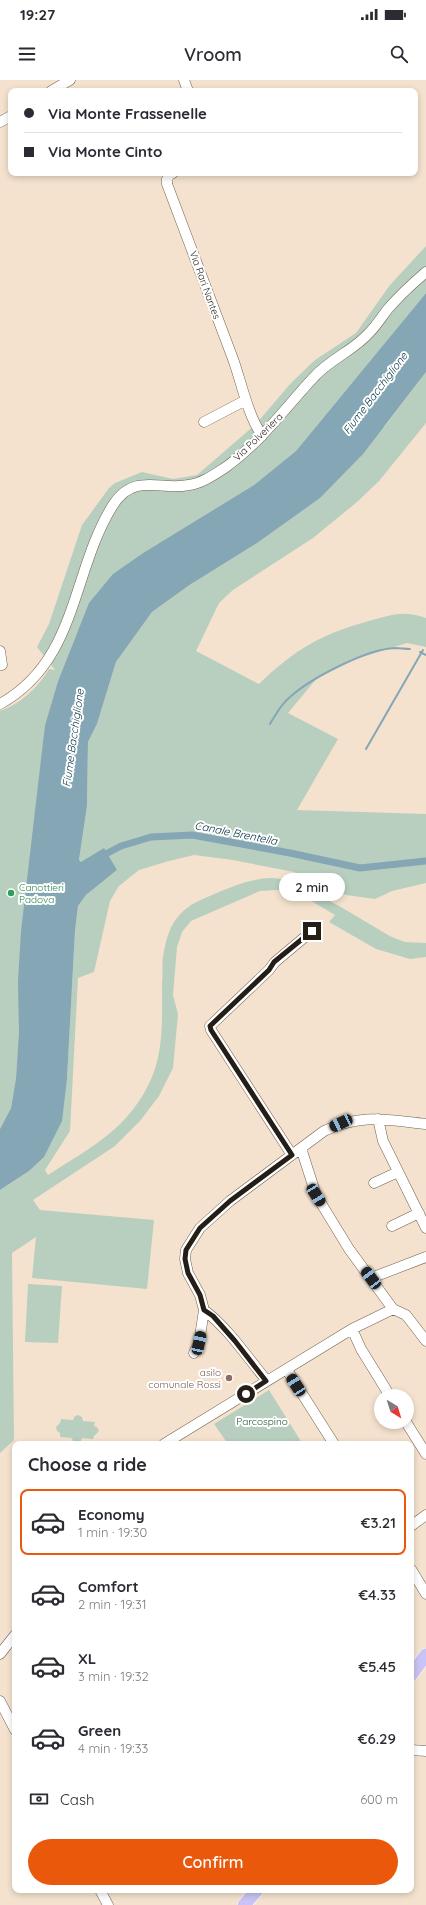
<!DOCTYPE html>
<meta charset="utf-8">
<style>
body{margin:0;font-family:Quicksand,sans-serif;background:#f7f7f7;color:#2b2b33;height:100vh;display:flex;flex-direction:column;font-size:15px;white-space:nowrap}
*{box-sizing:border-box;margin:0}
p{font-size:13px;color:#7c7c81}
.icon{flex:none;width:22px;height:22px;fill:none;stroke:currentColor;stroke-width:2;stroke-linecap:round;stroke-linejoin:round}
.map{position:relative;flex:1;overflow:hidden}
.sheet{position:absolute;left:12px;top:1361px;width:402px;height:452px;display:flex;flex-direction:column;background:#fff;border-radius:8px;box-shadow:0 2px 6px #0003}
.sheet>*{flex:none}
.banner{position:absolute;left:8px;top:8px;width:410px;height:88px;border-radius:8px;box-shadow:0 2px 6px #0003;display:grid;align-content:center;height:88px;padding:0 16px;background:#fff}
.needle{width:26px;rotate:142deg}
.controls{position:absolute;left:374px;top:1309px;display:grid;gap:8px}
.controls a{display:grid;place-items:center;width:40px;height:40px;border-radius:50%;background:#fff;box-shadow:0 2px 6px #0003;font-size:20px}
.end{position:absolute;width:18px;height:18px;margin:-9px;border:5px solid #241e17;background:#fff;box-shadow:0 0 0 2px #fff}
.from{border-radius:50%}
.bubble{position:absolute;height:28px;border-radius:14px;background:#fff;box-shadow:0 2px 6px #0003;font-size:13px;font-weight:600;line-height:28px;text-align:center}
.car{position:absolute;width:12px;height:24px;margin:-12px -6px;border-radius:5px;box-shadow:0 0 3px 1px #0007;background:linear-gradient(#222 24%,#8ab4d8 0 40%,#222 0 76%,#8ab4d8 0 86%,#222 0)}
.banner b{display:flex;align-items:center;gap:14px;height:38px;font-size:15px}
.banner b+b{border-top:1px solid #e1e1e2}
.banner i{width:10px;height:10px;background:#2b2b33}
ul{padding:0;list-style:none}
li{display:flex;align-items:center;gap:12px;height:66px;margin:0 8px 6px;padding:0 8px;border:2px solid transparent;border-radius:8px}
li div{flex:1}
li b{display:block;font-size:15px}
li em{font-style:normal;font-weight:600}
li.current{border-color:#ea580c}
li>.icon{width:36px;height:36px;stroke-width:1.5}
h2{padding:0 16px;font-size:18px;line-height:48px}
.pay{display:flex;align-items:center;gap:10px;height:44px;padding:0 16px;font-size:15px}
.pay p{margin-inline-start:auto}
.button{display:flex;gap:8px;margin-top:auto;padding:8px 16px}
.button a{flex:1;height:46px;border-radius:24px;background:#ea580c;color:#fff;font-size:16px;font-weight:600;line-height:46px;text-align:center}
.status{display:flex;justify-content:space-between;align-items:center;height:28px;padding:0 20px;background:#fff;direction:ltr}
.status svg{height:11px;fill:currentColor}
header{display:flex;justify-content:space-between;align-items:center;height:52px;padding:0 16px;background:#fff;font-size:18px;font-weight:600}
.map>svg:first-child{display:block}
.green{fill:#b8cfbf}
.water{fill:#85a6b5}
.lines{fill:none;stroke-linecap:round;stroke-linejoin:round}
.stream{stroke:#85a6b5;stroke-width:2}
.canal{stroke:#85a6b5;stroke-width:7}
.minor-casing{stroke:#716251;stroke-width:11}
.major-casing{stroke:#fff;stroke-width:14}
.minor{stroke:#fff;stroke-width:10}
.major{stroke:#c9c4f5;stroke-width:13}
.route{stroke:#241e17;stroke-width:5}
.leisure-dot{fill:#2e9e5b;stroke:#fff;stroke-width:1.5}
.education-dot{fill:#8d6e63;stroke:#fff;stroke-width:1.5}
.labels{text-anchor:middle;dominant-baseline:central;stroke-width:4;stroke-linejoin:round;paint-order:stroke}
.street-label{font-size:10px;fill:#241e17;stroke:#fff}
.leisure-label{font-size:10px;fill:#27864d;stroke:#fff;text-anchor:start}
.education-label{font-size:10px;fill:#785e54;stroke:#fff;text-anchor:end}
.park-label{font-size:10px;fill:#215236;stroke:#fff}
.water-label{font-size:11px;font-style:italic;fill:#003041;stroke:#fff}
</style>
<div class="status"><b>19:27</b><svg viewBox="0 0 49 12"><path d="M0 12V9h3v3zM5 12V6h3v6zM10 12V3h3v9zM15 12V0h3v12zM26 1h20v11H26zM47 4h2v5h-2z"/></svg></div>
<header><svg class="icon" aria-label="menu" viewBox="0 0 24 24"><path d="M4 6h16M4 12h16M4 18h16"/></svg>Vroom<svg class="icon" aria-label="search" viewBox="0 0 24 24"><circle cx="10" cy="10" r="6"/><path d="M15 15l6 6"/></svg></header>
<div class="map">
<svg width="426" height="1825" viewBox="0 0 426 1825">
<rect width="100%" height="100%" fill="#f4e2ce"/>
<path class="green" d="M426 166V213L296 371 254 405 143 473 114 494 75 558 58 601 45 645 16 998 11 1028 0 1049V631C20 624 38 608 49 589L55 590 37 567 49 544 82 445 109 408 115 403 142 392 173 399 197 395 256 344 291 303 315 280 356 253 390 205Z
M426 292V343L379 401 357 422 313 458 233 510 219 523 196 571 259 604C294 570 321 554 369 541 392 535 402 530 426 538V567L407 563 355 579 318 597 288 633 338 659 297 730 426 734V803L392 811 375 819 346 815 294 792 233 780 194 775 169 781 139 790 119 806 110 821 94 892 78 898 70 1051 45 1090 48 1095C93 1066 130 1048 152 997 164 968 162 935 162 904 163 895 162 885 163 877 169 841 179 828 212 815 231 807 252 798 273 798 298 798 368 844 392 857L405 862 426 863V877L410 879 376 869 329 842 335 835 308 819 278 810 260 811 191 841 182 852 177 867 173 915 178 934 173 988 159 1016 140 1041 115 1066 33 1120 40 1130 154 1140 147 1209 32 1198 36 1157 12 1173 14 1360 0 1373V1110L29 1091 67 999 75 851 78 826 86 815 117 790 81 782 79 780 87 726 88 662 97 644 116 582 152 532 191 504 385 346Z
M28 1204 62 1206 58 1263 25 1262Z
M269 1310 302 1363 300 1364H228L214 1344Z
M78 1335 82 1337 83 1341 95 1342 94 1346 97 1347 99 1351 94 1356 93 1359 82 1358 80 1363 77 1364 73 1362 72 1358 60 1357V1353L57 1351 56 1347 60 1343 61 1339 73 1340 75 1336Z"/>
<path class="water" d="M426 213V292L363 374 320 418 257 463 191 504 152 532 116 582 97 644 88 662 87 726 79 780 81 782 104 768 117 790 86 815 78 826 75 851 67 999 62 1041 44 1077 29 1091 0 1110V1049L11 1028 16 998 19 953 18 901 21 851 45 645 58 601 89 523 113 494 143 473 254 405 296 371Z"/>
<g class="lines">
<path class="stream" d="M420 572 426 575
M270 644C276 634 281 624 290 617 311 598 367 569 395 568 400 568 405 569 410 569
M366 669 423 570"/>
<path class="canal" d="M100 777 121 766 151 757 192 755 290 773 360 788 426 781"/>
<defs>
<path id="minor" d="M184 0 188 11
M51 11 70 0
M0 42 11 36
M173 93 169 95 167 99V104C189 162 211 220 233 279 242 304 247 333 262 356
M204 342 246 320
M0 571 2 585H0
M0 624C78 581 71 492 113 425 134 392 160 411 189 405 203 403 215 394 226 387 261 362 285 328 314 297 330 279 353 271 369 253 376 246 381 238 387 230 399 216 412 204 426 192
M378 1039 383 1061 426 1148
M301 1068 316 1115 349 1169 393 1229 406 1235 426 1261
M292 1075 211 950 210 946 269 890 275 882 312 851
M374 1103 398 1092
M392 1146 419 1133
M371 1198 426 1177
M204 1230C229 1249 247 1277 267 1301
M352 1249 361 1269 390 1316
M194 1273 199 1263 204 1230 200 1215 188 1193 185 1179 186 1170 200 1148 230 1121 324 1051C362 1033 386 1040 426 1044
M287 1290 334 1364
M406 1342 426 1374
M164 1364 352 1249 393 1229
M411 1446 426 1435
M411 1489 426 1514
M0 1574 15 1555
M0 1621 15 1650
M411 1670 426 1671
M100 1810 108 1825"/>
<path id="major" d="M411 1595 426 1575
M244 1825 257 1810"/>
</defs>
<use href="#minor" class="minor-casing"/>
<use href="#major" class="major-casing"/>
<use href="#minor" class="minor"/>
<use href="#major" class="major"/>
</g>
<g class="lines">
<path class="route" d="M246 1314 266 1301 235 1261 213 1236 204 1230 200 1215 188 1193 185 1179 186 1170 200 1148 230 1121 292 1075 211 950 210 946 269 890 274 882 312 851"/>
</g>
<circle class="leisure-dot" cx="11" cy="813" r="4"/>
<circle class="education-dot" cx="229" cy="1298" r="4"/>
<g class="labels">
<g class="street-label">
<text transform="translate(205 205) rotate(70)">Via Rari Nantes</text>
<text transform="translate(258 357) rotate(-44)">Via Polveriera</text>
</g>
<g class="leisure-label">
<text x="19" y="807">Canottieri<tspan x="19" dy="12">Padova</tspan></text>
</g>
<g class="education-label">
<text x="221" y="1292">asilo<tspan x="221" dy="12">comunale Rossi</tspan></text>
</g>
<g class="park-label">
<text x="262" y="1341">Parcospino</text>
</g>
<g class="water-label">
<text transform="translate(375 313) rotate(-53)">Fiume Bacchiglione</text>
<text transform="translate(73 658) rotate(-82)">Fiume Bacchiglione</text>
<text transform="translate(236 753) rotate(11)">Canale Brentella</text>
</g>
</g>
</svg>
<div class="controls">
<a><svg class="needle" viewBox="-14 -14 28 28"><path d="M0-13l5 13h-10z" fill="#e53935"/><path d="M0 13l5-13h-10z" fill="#7c7c81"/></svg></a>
</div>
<i class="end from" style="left:246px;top:1314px"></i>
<i class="end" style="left:312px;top:851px"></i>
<div class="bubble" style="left:279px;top:793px;width:66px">2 min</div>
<i class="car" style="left:341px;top:1043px;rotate:245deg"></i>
<i class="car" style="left:316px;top:1115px;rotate:148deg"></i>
<i class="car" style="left:371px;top:1198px;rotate:323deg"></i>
<i class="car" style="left:199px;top:1263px;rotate:12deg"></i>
<i class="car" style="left:296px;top:1305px;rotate:327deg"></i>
<div class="banner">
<b><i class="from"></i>Via Monte Frassenelle</b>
<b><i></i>Via Monte Cinto</b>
</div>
<section class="sheet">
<h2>Choose a ride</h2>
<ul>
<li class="current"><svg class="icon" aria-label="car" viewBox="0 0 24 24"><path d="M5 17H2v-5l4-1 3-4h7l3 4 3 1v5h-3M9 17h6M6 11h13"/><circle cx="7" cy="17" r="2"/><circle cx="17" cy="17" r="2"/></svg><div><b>Economy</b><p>1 min · 19:30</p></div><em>€3.21</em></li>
<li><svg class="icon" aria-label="car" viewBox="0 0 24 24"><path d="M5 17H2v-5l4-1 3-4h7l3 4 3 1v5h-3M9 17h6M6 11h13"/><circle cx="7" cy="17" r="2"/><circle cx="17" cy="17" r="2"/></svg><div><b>Comfort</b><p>2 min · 19:31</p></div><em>€4.33</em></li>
<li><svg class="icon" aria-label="car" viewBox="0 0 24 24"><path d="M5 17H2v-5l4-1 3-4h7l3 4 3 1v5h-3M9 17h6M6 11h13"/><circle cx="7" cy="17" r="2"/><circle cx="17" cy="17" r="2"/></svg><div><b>XL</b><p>3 min · 19:32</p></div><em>€5.45</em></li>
<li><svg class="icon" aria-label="car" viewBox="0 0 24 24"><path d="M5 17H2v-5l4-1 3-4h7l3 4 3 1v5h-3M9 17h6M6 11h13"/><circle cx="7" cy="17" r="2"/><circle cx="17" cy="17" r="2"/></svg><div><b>Green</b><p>4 min · 19:33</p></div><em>€6.29</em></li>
</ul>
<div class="pay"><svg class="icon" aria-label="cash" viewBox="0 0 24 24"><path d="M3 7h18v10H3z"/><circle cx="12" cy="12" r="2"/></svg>Cash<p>600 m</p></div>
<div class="button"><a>Confirm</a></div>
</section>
</div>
